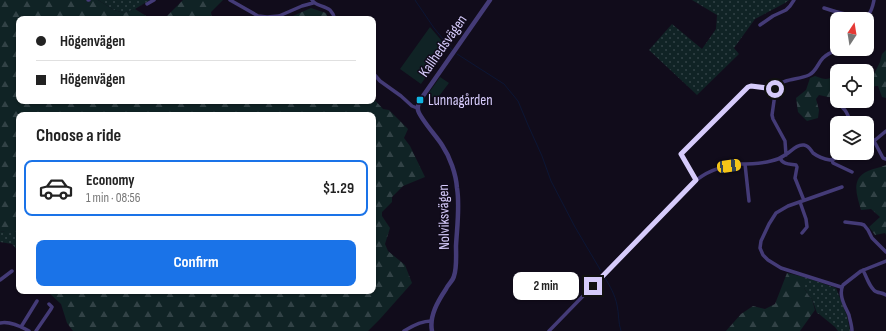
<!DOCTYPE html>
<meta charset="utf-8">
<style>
body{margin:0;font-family:"Sofia Sans Condensed",sans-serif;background:#f6f6f6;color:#222;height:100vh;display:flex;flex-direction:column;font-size:15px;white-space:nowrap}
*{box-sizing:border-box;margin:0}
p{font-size:13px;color:#767676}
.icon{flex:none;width:22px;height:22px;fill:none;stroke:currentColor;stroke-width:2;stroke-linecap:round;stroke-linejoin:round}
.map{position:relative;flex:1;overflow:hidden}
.panel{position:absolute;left:16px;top:112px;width:360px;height:182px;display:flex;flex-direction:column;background:#fff;border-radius:8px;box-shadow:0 1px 3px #0004}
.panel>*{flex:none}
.guide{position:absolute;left:16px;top:16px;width:360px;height:88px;border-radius:8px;box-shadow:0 1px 3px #0004;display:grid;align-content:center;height:88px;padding:0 20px;background:#fff}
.needle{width:26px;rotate:12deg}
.tools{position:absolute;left:830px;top:12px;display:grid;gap:8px}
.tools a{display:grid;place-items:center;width:44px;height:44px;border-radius:8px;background:#fff;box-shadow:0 1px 3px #0004;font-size:20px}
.end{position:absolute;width:18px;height:18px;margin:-9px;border:5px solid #d6cbfb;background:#111;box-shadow:0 0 0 2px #111}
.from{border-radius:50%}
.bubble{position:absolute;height:28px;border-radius:8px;background:#fff;box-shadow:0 1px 3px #0004;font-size:13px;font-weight:700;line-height:28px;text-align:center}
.car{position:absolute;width:12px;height:24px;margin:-12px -6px;border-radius:5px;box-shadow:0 0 3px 1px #0007;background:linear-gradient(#f5c518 24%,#345 0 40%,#f5c518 0 76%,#345 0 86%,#f5c518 0)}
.guide b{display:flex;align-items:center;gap:14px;height:38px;font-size:15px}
.guide b+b{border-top:1px solid #e0e0e0}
.guide i{width:10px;height:10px;background:#222}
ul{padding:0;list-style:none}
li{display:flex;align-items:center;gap:12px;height:56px;margin:0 8px 6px;padding:0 12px;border:2px solid #e0e0e0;border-radius:8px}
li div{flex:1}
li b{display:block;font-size:15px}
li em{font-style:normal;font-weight:700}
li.current{border-color:#1a73e8}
li>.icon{width:36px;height:36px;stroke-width:1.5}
h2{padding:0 20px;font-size:18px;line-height:48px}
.action{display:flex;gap:8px;margin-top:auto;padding:8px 20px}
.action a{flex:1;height:46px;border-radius:8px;background:#1a73e8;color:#fff;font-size:16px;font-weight:700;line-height:46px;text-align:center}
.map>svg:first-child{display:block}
.grass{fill:url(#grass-dots)}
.forest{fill:url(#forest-firs)}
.park{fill:#102325}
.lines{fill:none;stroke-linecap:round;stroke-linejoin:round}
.stream{stroke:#0c1635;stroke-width:1}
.minor{stroke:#443b77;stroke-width:3.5}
.tertiary{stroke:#443b77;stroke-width:4.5}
.route{stroke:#d6cbfb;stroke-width:5}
.poi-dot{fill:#10b4e1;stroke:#110c1b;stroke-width:1.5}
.labels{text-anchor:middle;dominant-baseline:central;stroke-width:3;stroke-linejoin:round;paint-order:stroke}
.street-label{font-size:15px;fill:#d6cbfb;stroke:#110c1b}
.poi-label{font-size:15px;fill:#d6cbfb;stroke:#110c1b;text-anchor:start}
</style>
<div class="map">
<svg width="886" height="331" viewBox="0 0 886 331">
<defs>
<pattern id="grass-dots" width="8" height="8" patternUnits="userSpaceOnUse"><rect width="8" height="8" fill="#102325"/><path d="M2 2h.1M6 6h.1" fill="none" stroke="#324246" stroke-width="1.8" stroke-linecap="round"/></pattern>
<pattern id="forest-firs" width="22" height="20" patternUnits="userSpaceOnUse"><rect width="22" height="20" fill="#102325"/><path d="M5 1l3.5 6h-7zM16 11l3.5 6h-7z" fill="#324246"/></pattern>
</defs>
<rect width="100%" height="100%" fill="#110c1b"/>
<path class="grass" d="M98 0H150L135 9 124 13 114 10Z
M692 0H789L785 3 755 19 734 48 739 54 697 95 649 50 672 24 702 49 716 29 717 15Z
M0 231 5 232H19V252L12 244 0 242Z
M804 277 836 288 847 316 850 331H838L835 327 819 314 817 313 812 299 809 296 804 288Z"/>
<path class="forest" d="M0 0H98L114 10 124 13 135 9 151 19H19V101H373V98L383 109 389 110 408 129 404 138 410 146 425 177 403 186 392 197V202L382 212V216L390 228 385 244 388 251 405 265 412 283 380 319 368 331H73L67 323 61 304 47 291H373V115H19V232H5L0 231Z
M183 0H223L211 12 212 19H164Z
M311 8 326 13 329 19H286Z
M886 50V98L882 97 878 86H875L870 90 869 94 867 95V75L873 76 880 62 882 54Z
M837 75V99L819 95 816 99 819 110 818 118 807 121 798 112 796 98 806 90 810 78 815 76C826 80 827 80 837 75Z
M886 165V235L885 233 875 235 869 227 880 217 871 209 861 210C857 195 850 179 868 171 874 168 880 168 886 165Z
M787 273 804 277V288L809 296 812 299 815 310 800 331H726L741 314 753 306 765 309 775 304Z"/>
<path class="park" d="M430 27 447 47 421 84 400 69Z
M440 77 449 83 436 100 428 94Z"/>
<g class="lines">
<path class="stream" d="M415 0 434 28 452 50
M457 54 504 84 518 101 528 125 542 156 551 181 575 227 601 271
M605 278C610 286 615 295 617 305 619 313 618 323 621 331"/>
<path class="minor" d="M88 0H89
M230 0 258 16 267 17 279 16 302 6 313 3
M312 0C315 6 324 5 330 10 332 12 334 16 335 19
M147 4 154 0
M824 8C833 11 862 20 868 15 872 11 873 5 874 0
M760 25 773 16 786 10 790 6 794 0
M867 41 872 40
M373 73 380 81 401 96 412 106 417 108
M837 103C846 109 847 113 851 123
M867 132 874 141 883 158 886 159
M874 141 886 131
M786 155 785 141 773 119 772 115 776 87C784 78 798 80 809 75 816 72 818 63 823 58 828 53 834 51 840 49
M780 158C783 165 790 164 796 165L797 167 795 178 803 198
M832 160 833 163 852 172
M745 164 749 201
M696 180 681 154 748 87 751 86 775 89
M800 202 806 219 807 227 802 233
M845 222 861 224 864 225 868 230 872 238 886 252
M863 270C866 276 871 291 877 292 880 293 883 293 886 295
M0 280 12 271
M841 287 781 268 768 260 763 255 760 248 761 241 769 224 776 213 788 206 842 187
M0 323C10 321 20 326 29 331
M21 327 37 301
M36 331 51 309 52 307 49 304
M404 331C412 326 422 321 431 321
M549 331 693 183C705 172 722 166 738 164 749 164 760 164 771 161 776 160 781 158 785 155 791 152 796 144 804 145 809 146 810 149 813 153 817 156 824 159 830 160L834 159 840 153
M852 331C852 326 850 320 849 315 845 306 838 295 843 285L861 271 886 261"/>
<path class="tertiary" d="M432 331C429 316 438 301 446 289 448 284 453 281 454 276 457 268 456 254 456 246 457 227 460 206 457 188 456 174 450 157 442 145 437 137 419 117 418 110 417 105 420 100 423 96L490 0"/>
</g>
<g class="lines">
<path class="route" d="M593 286 696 180 681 154 748 87 751 86 775 89"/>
</g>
<rect class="poi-dot" x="416" y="96" width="8" height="8" rx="2"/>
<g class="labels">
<g class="street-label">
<text transform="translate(443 46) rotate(-55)">Kallhedsvägen</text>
<text transform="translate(444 217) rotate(-91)">Nolviksvägen</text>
</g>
<g class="poi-label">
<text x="428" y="100">Lunnagården</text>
</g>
</g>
</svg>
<div class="tools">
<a><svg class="needle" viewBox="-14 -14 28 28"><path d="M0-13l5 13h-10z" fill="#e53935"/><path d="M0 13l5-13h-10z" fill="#767676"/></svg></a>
<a><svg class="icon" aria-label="locate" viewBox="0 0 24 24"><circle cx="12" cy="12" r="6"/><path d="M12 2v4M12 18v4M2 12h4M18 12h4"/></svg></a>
<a><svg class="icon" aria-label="layers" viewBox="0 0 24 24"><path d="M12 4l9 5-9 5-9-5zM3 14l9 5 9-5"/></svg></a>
</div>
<i class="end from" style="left:775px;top:89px"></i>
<i class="end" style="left:593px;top:286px"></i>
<div class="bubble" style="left:513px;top:272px;width:66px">2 min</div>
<i class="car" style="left:729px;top:166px;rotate:82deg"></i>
<div class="guide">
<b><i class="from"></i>Högenvägen</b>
<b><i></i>Högenvägen</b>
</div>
<section class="panel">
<h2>Choose a ride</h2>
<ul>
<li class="current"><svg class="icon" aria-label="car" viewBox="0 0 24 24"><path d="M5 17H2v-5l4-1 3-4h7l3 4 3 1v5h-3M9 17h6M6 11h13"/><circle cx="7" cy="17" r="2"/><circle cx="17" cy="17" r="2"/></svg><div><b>Economy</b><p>1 min · 08:56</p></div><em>$1.29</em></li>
</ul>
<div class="action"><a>Confirm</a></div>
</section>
</div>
